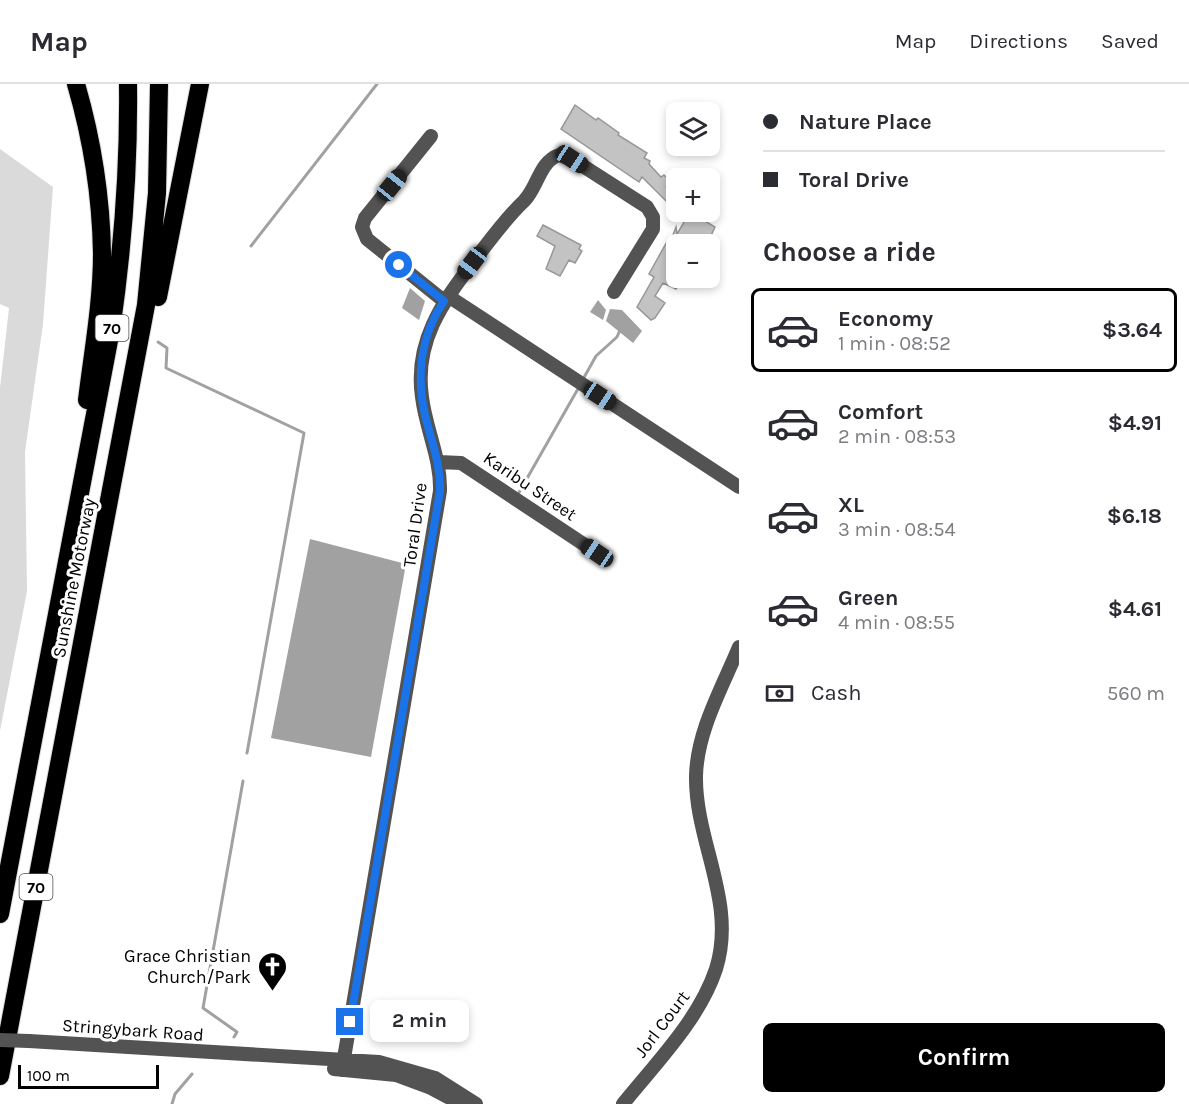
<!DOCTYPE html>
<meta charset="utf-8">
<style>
body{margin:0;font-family:Karla,sans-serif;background:#f2f2f3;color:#2b2b33;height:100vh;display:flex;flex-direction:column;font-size:22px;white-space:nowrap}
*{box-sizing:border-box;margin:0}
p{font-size:20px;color:#7c7c81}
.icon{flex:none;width:33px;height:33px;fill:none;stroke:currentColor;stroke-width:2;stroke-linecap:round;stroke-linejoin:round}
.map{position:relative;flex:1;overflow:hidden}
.sheet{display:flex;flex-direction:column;background:#fff;width:450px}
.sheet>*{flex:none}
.banner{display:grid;align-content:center;height:132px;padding:0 24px;background:#fff}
.controls{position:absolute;left:666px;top:18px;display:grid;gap:12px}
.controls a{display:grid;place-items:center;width:54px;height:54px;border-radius:9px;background:#fff;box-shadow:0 3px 9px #0003;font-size:30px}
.scale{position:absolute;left:18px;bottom:15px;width:141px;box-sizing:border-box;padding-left:6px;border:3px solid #000;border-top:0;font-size:16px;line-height:21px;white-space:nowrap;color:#000;-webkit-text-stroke:4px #fff;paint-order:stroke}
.end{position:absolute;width:27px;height:27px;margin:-14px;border:8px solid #1a73e8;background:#fff;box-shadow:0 0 0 3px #fff}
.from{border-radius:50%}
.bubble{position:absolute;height:42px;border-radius:9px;background:#fff;box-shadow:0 3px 9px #0003;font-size:20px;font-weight:700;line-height:42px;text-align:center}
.car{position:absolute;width:18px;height:36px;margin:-18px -9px;border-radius:8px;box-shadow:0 0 4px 2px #0007;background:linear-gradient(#222 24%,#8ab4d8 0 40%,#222 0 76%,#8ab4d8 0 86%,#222 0)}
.banner b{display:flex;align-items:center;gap:21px;height:57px;font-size:22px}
.banner b+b{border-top:2px solid #e1e1e2}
.banner i{width:15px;height:15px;background:#2b2b33}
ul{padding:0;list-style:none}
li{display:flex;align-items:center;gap:18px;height:84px;margin:0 12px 9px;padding:0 12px;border:3px solid transparent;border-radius:9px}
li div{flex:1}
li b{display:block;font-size:22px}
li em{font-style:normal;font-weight:700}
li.selected{border-color:#000}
li>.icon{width:54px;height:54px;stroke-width:1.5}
h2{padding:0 24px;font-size:27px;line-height:72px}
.pay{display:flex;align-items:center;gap:15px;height:66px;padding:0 24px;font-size:22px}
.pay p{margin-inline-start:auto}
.button{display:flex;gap:12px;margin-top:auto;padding:12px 24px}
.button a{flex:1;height:69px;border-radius:9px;background:#000;color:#fff;font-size:24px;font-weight:700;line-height:69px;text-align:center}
header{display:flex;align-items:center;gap:36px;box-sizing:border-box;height:84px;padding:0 30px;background:#fff;border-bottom:2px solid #e1e1e2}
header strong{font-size:28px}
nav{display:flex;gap:33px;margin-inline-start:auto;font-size:21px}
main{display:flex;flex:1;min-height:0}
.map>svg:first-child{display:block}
.green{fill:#dadada}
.water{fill:#a1a1a1}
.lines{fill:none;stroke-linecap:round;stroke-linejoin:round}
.stream{stroke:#a1a1a1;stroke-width:3}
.building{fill:#c3c3c3;stroke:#979797;stroke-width:1.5}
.highway-casing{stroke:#dbdbdb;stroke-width:20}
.minor{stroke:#535353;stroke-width:14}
.highway{stroke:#000;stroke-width:18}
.minor-bridge{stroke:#535353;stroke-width:14}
.route{stroke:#1a73e8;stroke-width:8}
.labels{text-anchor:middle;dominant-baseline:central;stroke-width:6;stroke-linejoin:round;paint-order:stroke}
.shield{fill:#fff;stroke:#4c4c4c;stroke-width:1.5}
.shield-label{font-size:16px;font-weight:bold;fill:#000}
.street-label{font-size:18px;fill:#000;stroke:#fff}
.poi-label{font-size:18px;fill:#000;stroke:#fff;text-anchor:end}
</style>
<header>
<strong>Map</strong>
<nav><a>Map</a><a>Directions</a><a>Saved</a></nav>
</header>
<main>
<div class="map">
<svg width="739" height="1020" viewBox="0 0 739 1020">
<rect width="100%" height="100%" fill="#fff"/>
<path class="green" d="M0 65 53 103 43 240 25 368 27 507 0 647V304L9 224 0 220Z"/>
<path class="water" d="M410 204 425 217 419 236 402 224Z
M598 216 606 226 603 236 590 228Z
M610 225 622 226 642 247 633 259 606 237Z
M310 455 406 480 371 673 271 654Z"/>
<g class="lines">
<path class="stream" d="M251 162 377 0
M158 258 167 264 166 284 304 349 247 669
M582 297 596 272 617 253 620 246
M517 412 579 303
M234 953 237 948 203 924 243 697
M172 1020 175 1010 192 990"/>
</g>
<path class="building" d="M575 21 596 36 598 34 619 49 618 51 647 69 644 74 650 77 649 80 661 93 664 91 671 98 666 103 676 114V118L672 123 642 93 639 98 561 45Z
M690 128 715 143 707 160H676V194H683L676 205 663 199 655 212 665 219 655 234 651 236 637 223 654 193 649 190 669 154 671 156 676 143 677 150Z
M543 141 581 161 579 165 582 167 575 179 569 176 560 192 546 185 555 162 537 152Z"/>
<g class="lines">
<defs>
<path id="highway" d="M76 0C92 55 101 111 102 169 102 218 93 267 87 316
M158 213 200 0
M0 830 111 246C123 164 129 83 128 0
M0 992 146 221 157 109 159 0"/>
</defs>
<use href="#highway" class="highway-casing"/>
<path class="minor" d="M431 52 365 134 362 143 367 155 444 217
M448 212 739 403
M439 378 461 379 597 469
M29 957 379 978 435 994 476 1020
M334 985 396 991 431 1004 461 1020
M342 986 440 407C441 374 426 346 422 313 414 258 442 219 474 177 490 156 505 135 524 117 538 103 539 78 559 71L572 75 647 123 653 133V145L614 208
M623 1020C656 979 699 936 716 885 737 818 695 758 696 692 697 647 722 604 739 563"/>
<use href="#highway" class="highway"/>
<path class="minor-bridge" d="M0 956 29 957"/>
</g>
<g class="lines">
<path class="route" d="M350 938 440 407C441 380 431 357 425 331 416 291 421 251 444 217L399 181"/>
</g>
<defs>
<symbol id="church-pin" viewBox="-11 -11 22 30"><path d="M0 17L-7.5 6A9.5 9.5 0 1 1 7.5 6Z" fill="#000" stroke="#fff"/><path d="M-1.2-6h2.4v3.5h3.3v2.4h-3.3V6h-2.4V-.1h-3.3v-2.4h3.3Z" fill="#fff"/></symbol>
</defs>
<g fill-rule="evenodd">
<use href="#church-pin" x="256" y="866" width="33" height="45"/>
</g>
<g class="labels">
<g class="shield">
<rect x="95.5" y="231" width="33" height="26" rx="4.5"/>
<rect x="19.5" y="790" width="33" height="26" rx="4.5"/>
</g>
<g class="shield-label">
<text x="112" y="244">70</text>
<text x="36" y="803">70</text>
</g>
<g class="street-label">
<text transform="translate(530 402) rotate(34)">Karibu Street</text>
<text transform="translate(415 441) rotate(-82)">Toral Drive</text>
<text transform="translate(74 494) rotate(-79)">Sunshine Motorway</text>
<text transform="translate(662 940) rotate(-53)">Jorl Court</text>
<text transform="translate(133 946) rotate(4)">Stringybark Road</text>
</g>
<g class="poi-label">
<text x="251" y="872">Grace Christian<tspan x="251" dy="21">Church/Park</tspan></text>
</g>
</g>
</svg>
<div class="controls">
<a><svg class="icon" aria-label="layers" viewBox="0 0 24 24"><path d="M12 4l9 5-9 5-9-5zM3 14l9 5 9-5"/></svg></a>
<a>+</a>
<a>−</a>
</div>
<div class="scale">100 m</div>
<i class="end from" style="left:399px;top:181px"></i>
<i class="end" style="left:350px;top:938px"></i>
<div class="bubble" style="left:370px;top:916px;width:99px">2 min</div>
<i class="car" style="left:572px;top:75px;rotate:123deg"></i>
<i class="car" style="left:392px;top:101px;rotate:39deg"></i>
<i class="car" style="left:472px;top:179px;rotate:217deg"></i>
<i class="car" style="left:600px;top:312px;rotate:123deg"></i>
<i class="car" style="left:597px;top:469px;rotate:304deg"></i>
</div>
<section class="sheet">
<div class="banner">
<b><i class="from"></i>Nature Place</b>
<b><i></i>Toral Drive</b>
</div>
<h2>Choose a ride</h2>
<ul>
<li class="selected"><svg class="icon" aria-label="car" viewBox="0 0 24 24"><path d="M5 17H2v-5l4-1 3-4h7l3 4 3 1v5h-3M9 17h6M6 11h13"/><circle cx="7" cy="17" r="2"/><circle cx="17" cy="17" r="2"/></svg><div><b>Economy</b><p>1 min · 08:52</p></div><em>$3.64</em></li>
<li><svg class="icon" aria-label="car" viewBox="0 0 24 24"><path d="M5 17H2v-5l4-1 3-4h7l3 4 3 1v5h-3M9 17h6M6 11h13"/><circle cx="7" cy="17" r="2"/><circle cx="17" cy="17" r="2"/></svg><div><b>Comfort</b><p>2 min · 08:53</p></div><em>$4.91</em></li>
<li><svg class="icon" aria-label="car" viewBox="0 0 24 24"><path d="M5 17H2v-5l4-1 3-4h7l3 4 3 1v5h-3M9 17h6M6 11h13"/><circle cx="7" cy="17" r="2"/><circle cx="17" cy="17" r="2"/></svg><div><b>XL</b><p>3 min · 08:54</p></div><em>$6.18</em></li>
<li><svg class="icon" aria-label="car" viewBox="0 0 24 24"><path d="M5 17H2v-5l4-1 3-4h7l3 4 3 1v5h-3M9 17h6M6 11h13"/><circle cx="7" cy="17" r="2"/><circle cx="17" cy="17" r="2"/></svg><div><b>Green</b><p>4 min · 08:55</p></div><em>$4.61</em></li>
</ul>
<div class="pay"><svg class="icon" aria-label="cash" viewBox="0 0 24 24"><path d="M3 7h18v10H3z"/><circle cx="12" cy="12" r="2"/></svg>Cash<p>560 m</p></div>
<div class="button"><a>Confirm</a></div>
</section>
</main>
